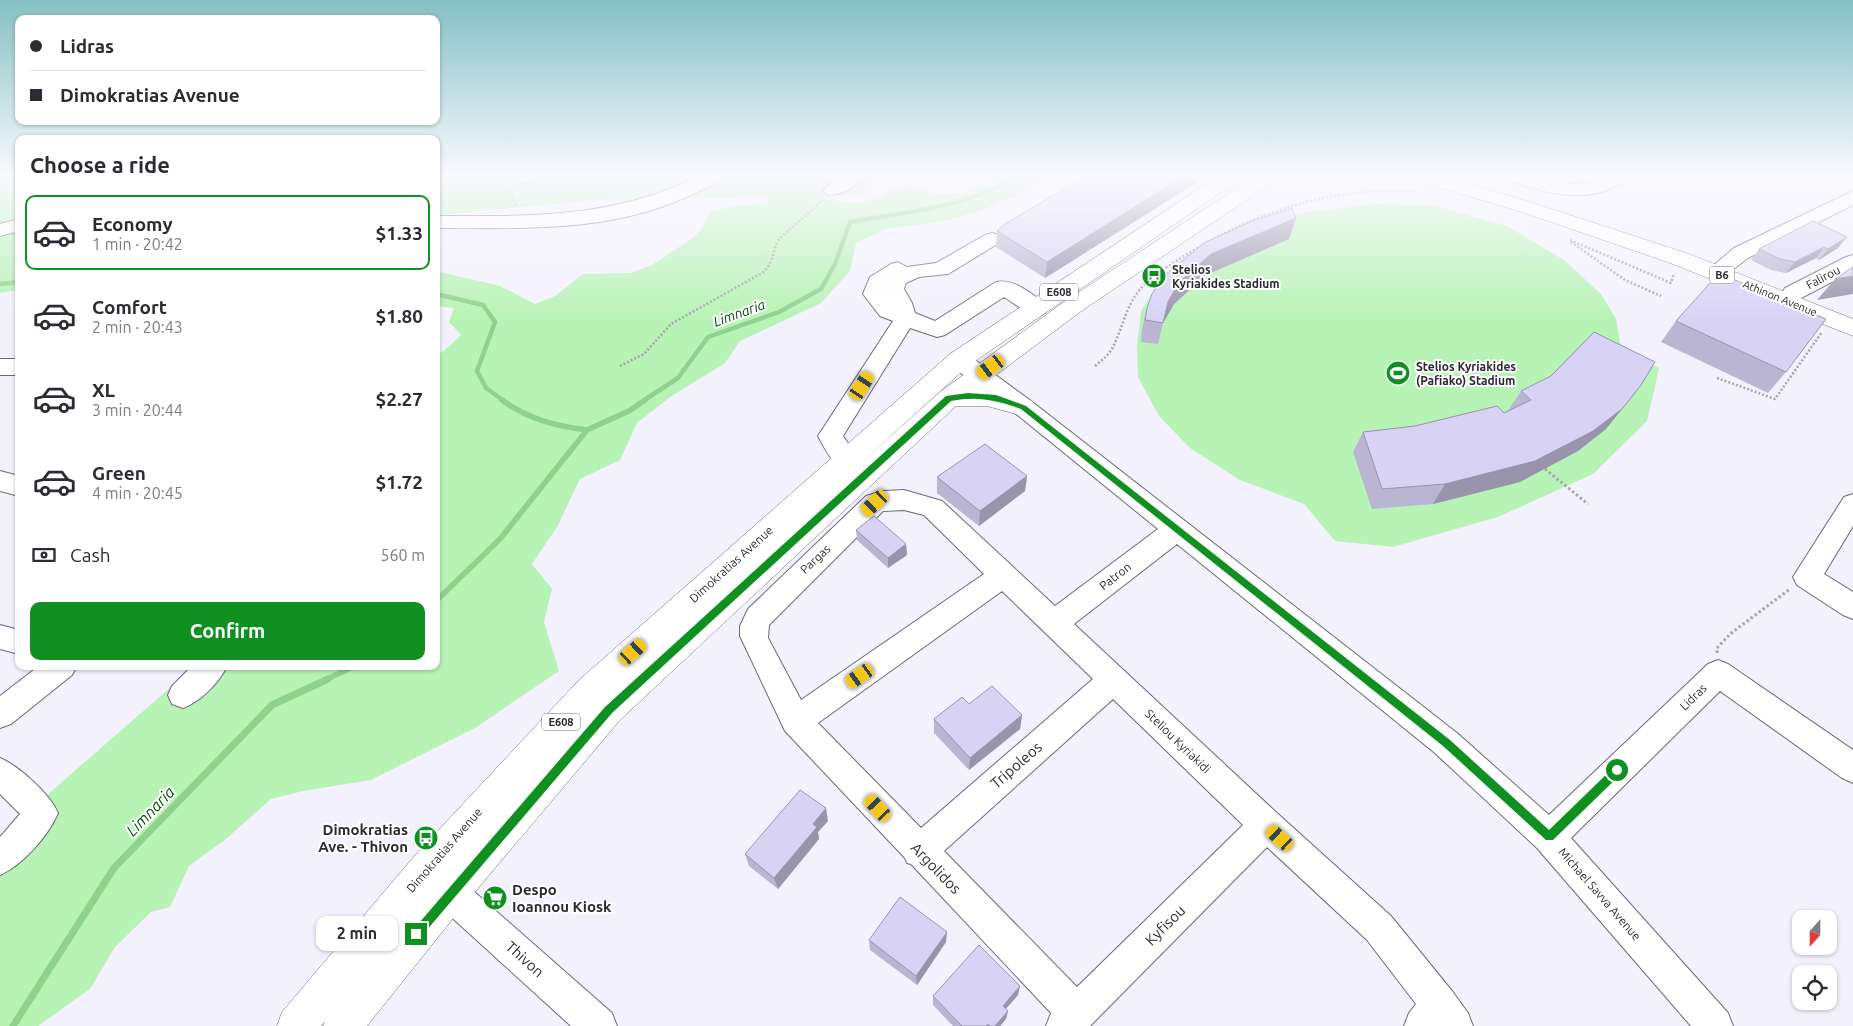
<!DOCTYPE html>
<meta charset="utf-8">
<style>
body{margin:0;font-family:Ubuntu,sans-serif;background:#f7f7f7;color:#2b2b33;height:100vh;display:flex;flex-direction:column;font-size:19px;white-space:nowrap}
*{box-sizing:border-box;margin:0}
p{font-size:16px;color:#7c7c81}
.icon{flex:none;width:28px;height:28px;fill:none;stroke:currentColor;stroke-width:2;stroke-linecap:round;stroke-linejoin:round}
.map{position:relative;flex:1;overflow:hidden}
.sheet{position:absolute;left:15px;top:135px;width:425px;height:535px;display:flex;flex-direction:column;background:#fff;border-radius:10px;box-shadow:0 1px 4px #0004}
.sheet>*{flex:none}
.banner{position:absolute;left:15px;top:15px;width:425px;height:110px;border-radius:10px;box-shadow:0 1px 4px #0004;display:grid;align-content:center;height:110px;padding:0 15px;background:#fff}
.needle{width:32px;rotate:201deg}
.buttons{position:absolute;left:1792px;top:910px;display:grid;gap:10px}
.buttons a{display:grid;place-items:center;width:45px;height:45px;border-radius:10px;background:#fff;box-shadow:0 1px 4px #0004;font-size:25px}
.end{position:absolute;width:22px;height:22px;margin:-11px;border:6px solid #0f9020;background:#fff;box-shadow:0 0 0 2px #fff}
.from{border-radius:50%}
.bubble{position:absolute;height:35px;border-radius:10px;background:#fff;box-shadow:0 1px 4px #0004;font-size:16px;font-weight:700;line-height:35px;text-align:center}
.car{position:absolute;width:15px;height:30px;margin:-15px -8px;border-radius:6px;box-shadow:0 0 4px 1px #0007;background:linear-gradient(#f5c518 24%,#345 0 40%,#f5c518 0 76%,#345 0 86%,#f5c518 0)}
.banner b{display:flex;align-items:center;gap:18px;height:48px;font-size:19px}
.banner b+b{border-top:1px solid #e1e1e2}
.banner i{width:12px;height:12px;background:#2b2b33}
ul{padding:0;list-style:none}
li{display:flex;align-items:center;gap:15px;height:75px;margin:0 10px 8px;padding:0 5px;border:2px solid transparent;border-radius:10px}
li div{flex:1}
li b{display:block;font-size:19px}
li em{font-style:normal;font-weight:700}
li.on{border-color:#0f9020}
li>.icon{width:45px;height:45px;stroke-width:1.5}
h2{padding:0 15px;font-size:22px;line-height:60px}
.pay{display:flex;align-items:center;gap:12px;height:55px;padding:0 15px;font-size:19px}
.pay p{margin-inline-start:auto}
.cta{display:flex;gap:10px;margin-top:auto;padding:10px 15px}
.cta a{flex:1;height:58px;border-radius:10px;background:#0f9020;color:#fff;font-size:20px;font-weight:700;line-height:58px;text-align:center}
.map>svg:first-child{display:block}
.green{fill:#b7f3b5}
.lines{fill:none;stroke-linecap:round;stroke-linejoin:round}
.stream-far2{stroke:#8fd28d;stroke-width:4.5}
.stream-far1{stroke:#8fd28d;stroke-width:5.5}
.stream{stroke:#8fd28d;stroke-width:7}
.minor-casing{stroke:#6a6778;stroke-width:2}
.major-casing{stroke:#6a6778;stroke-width:1}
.highway-casing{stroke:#6a6778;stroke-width:1}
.path-far1{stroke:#a7a5af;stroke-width:2.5;stroke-dasharray:2 2;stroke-linecap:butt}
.path{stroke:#a7a5af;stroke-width:3;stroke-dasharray:2.5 2.5;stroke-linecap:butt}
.minor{fill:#fff;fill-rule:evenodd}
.major{fill:#fff;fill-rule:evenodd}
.highway{fill:#fff;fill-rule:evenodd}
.wall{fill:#bab5d3}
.shaded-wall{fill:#9794ac}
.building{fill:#d8d3f5;stroke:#9794ac}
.route{fill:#0f9020}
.labels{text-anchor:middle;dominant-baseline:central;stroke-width:4;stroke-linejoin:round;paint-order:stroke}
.shield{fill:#fff;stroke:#6a696e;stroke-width:1}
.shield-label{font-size:11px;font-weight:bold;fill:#2a2930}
.far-street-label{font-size:11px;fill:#2a2930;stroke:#fff}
.poi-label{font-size:12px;font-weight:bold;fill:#2a2930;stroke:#fff;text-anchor:start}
.street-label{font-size:12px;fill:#2a2930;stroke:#fff}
.water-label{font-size:14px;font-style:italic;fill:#014d0a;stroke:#fff}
.near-street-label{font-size:15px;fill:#2a2930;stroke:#fff}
.near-poi-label{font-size:15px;font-weight:bold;fill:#2a2930;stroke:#fff;text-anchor:end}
.near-water-label{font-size:16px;font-style:italic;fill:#014d0a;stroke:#fff}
</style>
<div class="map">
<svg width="1853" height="1026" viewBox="0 0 1853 1026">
<rect width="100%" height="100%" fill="#f3f1fd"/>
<path class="green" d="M0 176H19V290L0 293Z
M436 176H883L861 194 827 195 840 201 857 203 880 198 891 188 909 184 936 194H962L995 176H1048L1015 196 977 212 938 222 885 229 856 243 850 271 821 303 740 341 725 363 670 397 637 423 620 460 580 479 557 527 532 564 552 589 544 622 559 671 475 728 371 780 303 791 271 799 226 839 189 866 170 907 151 912 115 947 90 989 38 1026H0V836L195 666H436V355L444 351 461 335 449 322 454 308 436 306V271L500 286 535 304 555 296 583 274 631 273 652 265 697 235 713 210 765 202 771 196 609 199 436 215Z
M1376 204 1436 206 1507 226 1564 260 1601 294 1616 319 1622 353 1659 368 1647 421 1593 474 1498 517 1393 547 1335 541 1304 504 1240 480 1190 448 1159 416 1138 377 1137 347 1141 311 1158 283 1185 259 1240 232 1308 212Z"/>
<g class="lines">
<path class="stream-far2" d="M0 284 19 282
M436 294 483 305 495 322 477 371 486 388 504 401
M643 401 678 378 708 337 779 312 821 289 835 264 850 222C906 212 968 208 1016 176"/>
<path class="stream-far1" d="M502 400C528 419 555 426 587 430
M436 601 500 539 587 430 629 411 645 400
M325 680 355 666"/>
<path class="stream" d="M13 1026 114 868 272 705 328 679"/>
<defs>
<path id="minor" d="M515 176H535V177L532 181 525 183 518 181Z
M698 176H723L721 180C700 191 680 201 658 208 587 232 509 228 436 228V216C527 216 615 219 698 176Z
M840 176H863C856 187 839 197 826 194L823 190Z
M1505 176H1536L1572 184 1593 182 1605 176H1630C1627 182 1620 184 1614 187 1580 204 1541 191 1507 180Z
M1853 191V205L1748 258 1731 271 1724 273 1717 271 1713 266 1734 248Z
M19 219V231L0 236V224Z
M992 233 999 235 1002 239 999 243 948 274 919 277 906 283 904 289 912 303 915 313 935 321 996 282C1014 278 1031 294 1045 303L1048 308 1045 313C1029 317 1017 305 1004 297L945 335 937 337 910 328 843 436 860 460 856 467C835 473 827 452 818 436L893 321 880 316 863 294 870 277 891 264 898 262 907 267 936 263 985 235Z
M1853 255V271L1801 298 1793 300 1785 298 1782 293 1785 288 1846 257Z
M959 352 967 354 1031 401 1457 733 1549 815 1708 664 1718 660 1728 664 1853 750V783L1842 778 1720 691 1571 838 1728 1013 1733 1026H1691L1537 848 1435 753 1177 544 1074 624 1278 814 1391 916 1452 991 1468 1013 1473 1026H1404L1409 1013 1416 1004 1367 940 1267 847 1090 1026H1046L1051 1013 911 864 907 863 905 858 785 731 740 636V626L748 609 866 496 883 491 904 490 942 501 1055 606 1158 529 1015 413 951 366 947 360 951 354ZM904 510 924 515 984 574 801 700 768 638 769 625 883 511ZM1002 591 1093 679 921 828 818 723ZM1113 699 1243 825 1077 987 944 851Z
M0 359H19V375H0Z
M0 471 19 476V496L0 491Z
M1853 494V526L1824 574 1853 592V619L1843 615 1797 585 1793 577 1844 497Z
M0 625 19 630V654L0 649Z
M39 666H77L72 675 11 724 0 728V696Z
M192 666H227C219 683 200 702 183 708L172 704 168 695 172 686Z
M0 758C19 766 50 794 58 813 48 836 23 865 0 875V837L20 814 0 794Z
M450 876 462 881 612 1013 617 1026H571L438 905 433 893 438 881Z"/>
<path id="major" d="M1411 176H1444L1536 204 1689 254 1853 319V336L1673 264 1522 212 1414 180Z"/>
<path id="highway" d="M1218 176H1242L1239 180 968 366 855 468 940 392 1064 302 1255 176H1279L1276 180 1080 312 980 387 1004 392 1032 401 1036 407 1032 413 1023 416 987 406H956L620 720 463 906 367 1026H323L325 1021 321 1026H277L282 1012 417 853 579 680 950 354Z"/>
</defs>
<use href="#minor" class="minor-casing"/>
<use href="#major" class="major-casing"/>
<use href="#highway" class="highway-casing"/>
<path class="path-far1" d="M802 176 819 184
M508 185 517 207
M1570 240 1671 283 1674 273
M1571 242 1625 280 1661 296
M620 366 644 354 671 324 762 273C774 264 772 251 779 239L823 200
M1095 366C1102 360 1109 355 1113 347 1123 327 1126 304 1143 286 1156 273 1173 263 1189 253 1261 209 1331 188 1415 191
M1717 378 1775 399 1822 332"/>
<path class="path" d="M1545 469 1588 504
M1717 653V648L1730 634 1790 589"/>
<use href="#minor" class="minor"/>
<use href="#major" class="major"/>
<use href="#highway" class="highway"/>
</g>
<path class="wall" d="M1199 181 1045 278 996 247 997 231Z
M1296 218 1289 239 1206 275 1174 304 1163 323 1158 344 1141 342 1142 329 1147 308Z
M1813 221 1838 248 1819 260 1816 258 1786 273 1771 270 1751 260 1759 249Z
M1676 321 1786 372 1768 393 1661 342Z
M1641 385 1606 429 1578 451 1520 482 1433 504 1372 509 1353 452 1363 432 1415 426 1504 413 1508 411 1521 391Z
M1027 476 1025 491 979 526 937 493V477Z
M856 530 906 544 907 555 888 568 857 540Z
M969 704 1022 715 1020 729 969 770 934 733V719Z
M828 821 818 832 819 839 778 889 749 866 745 854Z
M869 940 946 942 917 985 870 950Z
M1018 995 1006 1009 1008 1011 1006 1019 1000 1026H953L933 1005V996Z"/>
<path class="shaded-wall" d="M1184 176H1200L1199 181 1045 278 1047 262Z
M1296 218 1289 239 1206 275 1174 304 1163 323 1158 344 1168 302 1179 282 1211 254Z
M1847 237 1838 248 1819 260 1828 249Z
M1824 247 1816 258 1786 273 1795 262Z
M1853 276V294L1817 300 1835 279Z
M1641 385 1606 429 1578 451 1520 482 1433 504 1445 484Z
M1027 476 1025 491 979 526 980 511Z
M906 544 907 555 888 568V558Z
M1022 715 1020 729 969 770 970 758Z
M826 808 828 821 818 832 819 839 778 889 774 878 813 824Z
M947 932 946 942 917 985 916 976Z
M1020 986 1018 995 1001 1014 1003 1006Z
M1008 1011 1006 1019 1000 1026H995Z"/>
<path class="building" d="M1086 176H1184L1047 262 997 231 1005 224Z
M1292 208 1296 218 1211 254 1179 282 1168 302 1163 323 1145 320 1147 308 1152 294 1165 275 1204 243 1252 221Z
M1813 221 1847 237 1828 249 1824 247 1795 262 1780 259 1759 249Z
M1853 267V276L1835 279Z
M1719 273 1826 319 1786 372 1676 321Z
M1594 332 1655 362 1641 385 1622 409 1593 431 1535 461 1445 484 1382 489 1363 432 1415 426 1497 406 1504 413 1531 400 1521 391 1551 376Z
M985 444 1027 476 980 511 937 477Z
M874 516 906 544 888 558 856 530Z
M992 686 1022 715 970 758 934 719 962 697 969 704Z
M800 790 826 808 813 824 817 827 774 878 745 854Z
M900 897 947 932 916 976 869 940Z
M979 945 1020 986 1003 1006 1008 1011 995 1026H990L988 1024 986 1026H962L933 996Z"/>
<linearGradient id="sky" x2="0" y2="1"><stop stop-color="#84c0c4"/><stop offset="0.55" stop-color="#faf9fe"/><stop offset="1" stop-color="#faf9fe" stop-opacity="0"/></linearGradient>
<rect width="1853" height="320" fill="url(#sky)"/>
<path class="route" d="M968 393 996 395 1026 406 1450 740 1549 830 1614 767H1621V774L1553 840H1546L1443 746 1021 409C995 400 978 396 951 401L612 713 420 938 416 939 413 938 411 934 413 930 605 707 946 396Z"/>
<defs>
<symbol id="bus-disc" viewBox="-11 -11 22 22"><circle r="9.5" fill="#0f9020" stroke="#fff"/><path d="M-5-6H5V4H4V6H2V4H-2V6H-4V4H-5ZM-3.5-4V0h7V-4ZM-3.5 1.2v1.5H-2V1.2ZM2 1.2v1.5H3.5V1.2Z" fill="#fff"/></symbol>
<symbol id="stadium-disc" viewBox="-11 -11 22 22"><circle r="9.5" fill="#0f9020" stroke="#fff"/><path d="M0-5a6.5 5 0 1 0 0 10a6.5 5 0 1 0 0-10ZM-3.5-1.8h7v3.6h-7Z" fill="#fff"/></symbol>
<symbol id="supermarket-disc" viewBox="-11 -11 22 22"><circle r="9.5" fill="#0f9020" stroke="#fff"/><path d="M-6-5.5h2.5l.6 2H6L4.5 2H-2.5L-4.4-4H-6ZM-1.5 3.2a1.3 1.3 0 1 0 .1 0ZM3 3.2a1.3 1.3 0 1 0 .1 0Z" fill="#fff"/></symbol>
</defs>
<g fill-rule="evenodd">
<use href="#bus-disc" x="1140" y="262" width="28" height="28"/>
<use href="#stadium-disc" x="1384" y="359" width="28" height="28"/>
<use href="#bus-disc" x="412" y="824" width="28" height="28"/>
<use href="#supermarket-disc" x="481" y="884" width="28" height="28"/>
</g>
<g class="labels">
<g class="shield">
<rect x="1709.5" y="266.5" width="25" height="17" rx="4"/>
<rect x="1040" y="283.5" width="38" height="17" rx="4"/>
<rect x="542" y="713.5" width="38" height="17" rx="4"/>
</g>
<g class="shield-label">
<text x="1722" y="275">B6</text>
<text x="1059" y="292">E608</text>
<text x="561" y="722">E608</text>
</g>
<g class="far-street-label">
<text transform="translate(1780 298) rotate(22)">Athinon Avenue</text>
</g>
<g class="poi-label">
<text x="1172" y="269">Stelios<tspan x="1172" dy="14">Kyriakides Stadium</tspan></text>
<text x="1416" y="366">Stelios Kyriakides<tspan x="1416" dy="14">(Pafiako) Stadium</tspan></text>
</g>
<g class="street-label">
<text transform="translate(1823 277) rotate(-28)">Falirou</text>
<text transform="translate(815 559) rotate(-43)">Pargas</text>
<text transform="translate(731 564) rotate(-42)">Dimokratias Avenue</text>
<text transform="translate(1115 576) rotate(-38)">Patron</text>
<text transform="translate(1693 697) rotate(-44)">Lidras</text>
<text transform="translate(1178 741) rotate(44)">Steliou Kyriakidi</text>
<text transform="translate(444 850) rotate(-49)">Dimokratias Avenue</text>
<text transform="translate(1600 894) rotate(49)">Michael Savva Avenue</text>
</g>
<g class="water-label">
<text transform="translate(739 313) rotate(-20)">Limnaria</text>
</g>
<g class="near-street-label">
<text transform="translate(1016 765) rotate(-41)">Tripoleos</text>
<text transform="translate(936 868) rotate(46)">Argolidos</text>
<text transform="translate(1165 925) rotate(-45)">Kyfisou</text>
<text transform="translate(525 959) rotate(42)">Thivon</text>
</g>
<g class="near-poi-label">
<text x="408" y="829">Dimokratias<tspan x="408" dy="17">Ave. - Thivon</tspan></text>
<text x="512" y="889" text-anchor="start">Despo<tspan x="512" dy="17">Ioannou Kiosk</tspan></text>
</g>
<g class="near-water-label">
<text transform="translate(150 811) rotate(-46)">Limnaria</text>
</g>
</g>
</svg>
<div class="buttons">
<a><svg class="needle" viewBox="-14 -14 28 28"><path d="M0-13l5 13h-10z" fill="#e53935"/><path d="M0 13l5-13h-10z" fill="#7c7c81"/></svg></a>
<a><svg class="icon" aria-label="locate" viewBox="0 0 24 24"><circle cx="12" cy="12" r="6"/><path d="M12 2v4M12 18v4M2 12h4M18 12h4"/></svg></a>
</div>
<i class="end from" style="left:1617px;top:770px"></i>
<i class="end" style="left:416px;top:934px"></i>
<div class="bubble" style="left:316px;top:916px;width:82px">2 min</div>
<i class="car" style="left:991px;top:367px;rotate:233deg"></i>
<i class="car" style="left:862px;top:386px;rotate:33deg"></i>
<i class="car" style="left:875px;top:503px;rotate:227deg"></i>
<i class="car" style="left:633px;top:652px;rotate:48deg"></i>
<i class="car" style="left:860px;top:676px;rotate:235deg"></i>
<i class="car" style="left:878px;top:808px;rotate:317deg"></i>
<i class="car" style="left:1280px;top:838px;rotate:312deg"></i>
<div class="banner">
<b><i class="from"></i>Lidras</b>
<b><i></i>Dimokratias Avenue</b>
</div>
<section class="sheet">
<h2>Choose a ride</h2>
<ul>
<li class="on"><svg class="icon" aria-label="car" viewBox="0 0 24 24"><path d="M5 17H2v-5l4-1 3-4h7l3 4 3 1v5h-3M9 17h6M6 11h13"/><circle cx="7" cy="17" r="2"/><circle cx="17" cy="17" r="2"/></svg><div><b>Economy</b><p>1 min · 20:42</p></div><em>$1.33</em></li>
<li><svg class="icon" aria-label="car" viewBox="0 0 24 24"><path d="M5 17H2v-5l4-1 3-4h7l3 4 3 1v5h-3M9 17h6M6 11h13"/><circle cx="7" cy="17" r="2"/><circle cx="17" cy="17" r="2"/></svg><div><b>Comfort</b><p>2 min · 20:43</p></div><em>$1.80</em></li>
<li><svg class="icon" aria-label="car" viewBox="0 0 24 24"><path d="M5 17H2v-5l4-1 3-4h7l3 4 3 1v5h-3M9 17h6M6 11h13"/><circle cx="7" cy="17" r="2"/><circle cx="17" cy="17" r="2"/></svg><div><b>XL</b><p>3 min · 20:44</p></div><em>$2.27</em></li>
<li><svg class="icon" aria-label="car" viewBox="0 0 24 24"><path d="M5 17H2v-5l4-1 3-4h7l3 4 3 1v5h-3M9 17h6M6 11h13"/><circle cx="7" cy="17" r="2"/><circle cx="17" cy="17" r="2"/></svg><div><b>Green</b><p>4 min · 20:45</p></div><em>$1.72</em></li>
</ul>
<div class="pay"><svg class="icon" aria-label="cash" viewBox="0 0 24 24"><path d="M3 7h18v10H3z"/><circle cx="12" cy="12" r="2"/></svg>Cash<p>560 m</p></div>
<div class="cta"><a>Confirm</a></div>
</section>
</div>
